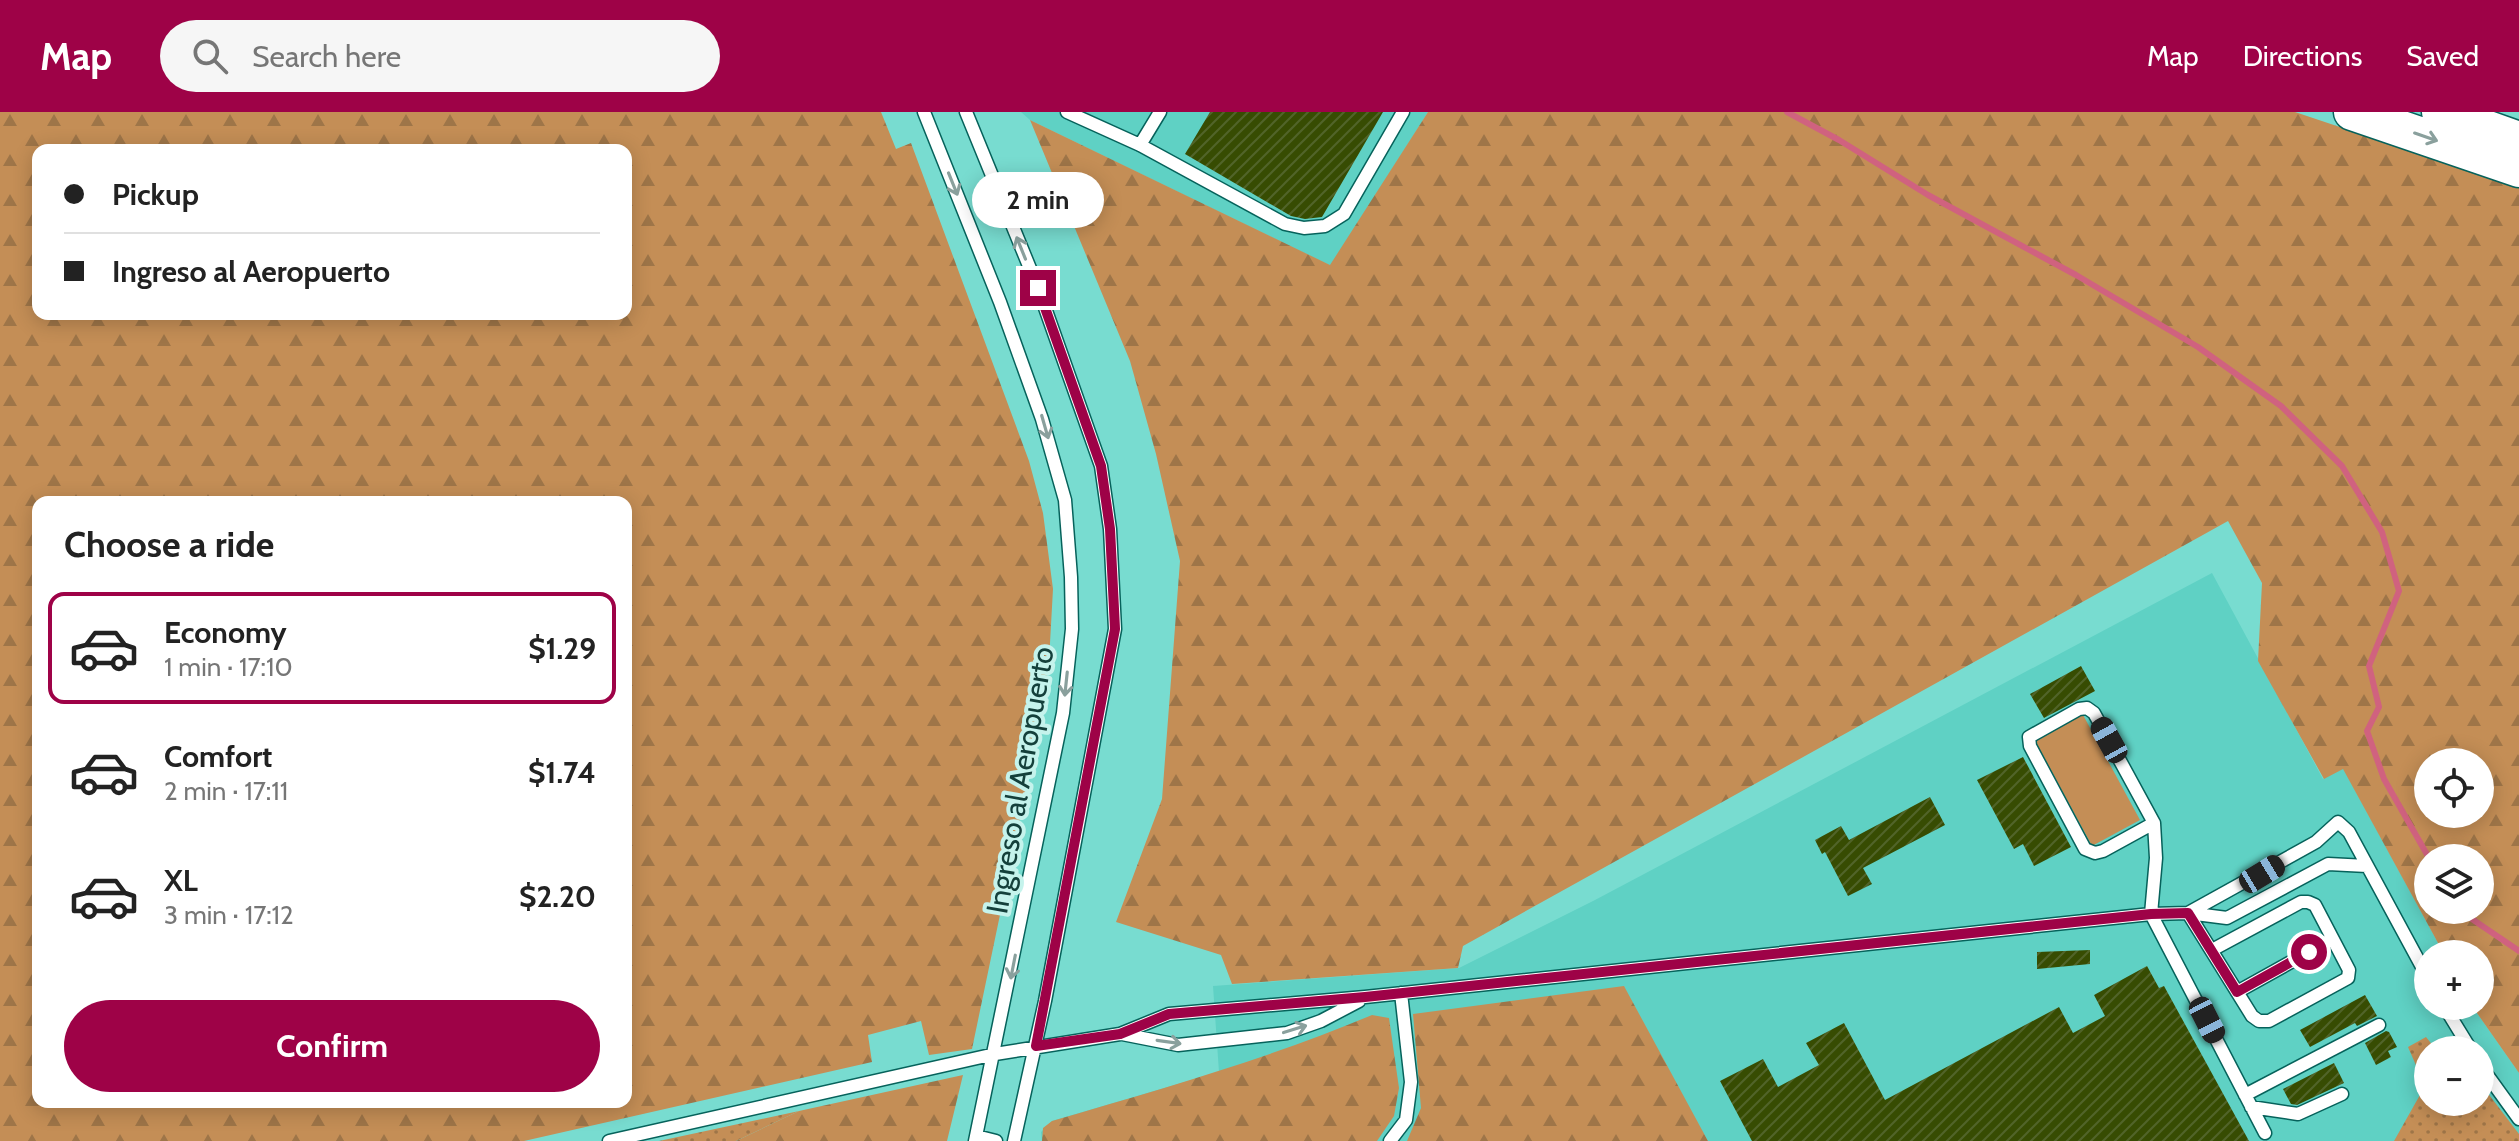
<!DOCTYPE html>
<meta charset="utf-8">
<style>
body{margin:0;font-family:Cabin,sans-serif;background:#f6f6f6;color:#222;height:100vh;display:flex;flex-direction:column;font-size:30px;white-space:nowrap}
*{box-sizing:border-box;margin:0}
p{font-size:26px;color:#767676}
.icon{flex:none;width:44px;height:44px;fill:none;stroke:currentColor;stroke-width:2;stroke-linecap:round;stroke-linejoin:round}
.map{position:relative;flex:1;overflow:hidden}
.panel{position:absolute;left:32px;top:384px;width:600px;height:612px;display:flex;flex-direction:column;background:#fff;border-radius:16px;box-shadow:0 4px 20px #0003}
.panel>*{flex:none}
.hud{position:absolute;left:32px;top:32px;width:600px;height:176px;border-radius:16px;box-shadow:0 4px 20px #0003;display:grid;align-content:center;height:176px;padding:0 32px;background:#fff}
.buttons{position:absolute;left:2414px;top:636px;display:grid;gap:16px}
.buttons a{display:grid;place-items:center;width:80px;height:80px;border-radius:50%;background:#fff;box-shadow:0 4px 20px #0003;font-size:40px}
.end{position:absolute;width:36px;height:36px;margin:-18px;border:10px solid #9e0247;background:#fff;box-shadow:0 0 0 4px #fff}
.from{border-radius:50%}
.bubble{position:absolute;height:56px;border-radius:28px;background:#fff;box-shadow:0 4px 20px #0003;font-size:26px;font-weight:700;line-height:56px;text-align:center}
.car{position:absolute;width:24px;height:48px;margin:-24px -12px;border-radius:10px;box-shadow:0 0 6px 2px #0007;background:linear-gradient(#222 24%,#8ab4d8 0 40%,#222 0 76%,#8ab4d8 0 86%,#222 0)}
.hud b{display:flex;align-items:center;gap:28px;height:76px;font-size:30px}
.hud b+b{border-top:2px solid #e0e0e0}
.hud i{width:20px;height:20px;background:#222}
ul{padding:0;list-style:none}
li{display:flex;align-items:center;gap:24px;height:112px;margin:0 16px 12px;padding:0 16px;border:4px solid transparent;border-radius:16px}
li div{flex:1}
li b{display:block;font-size:30px}
li em{font-style:normal;font-weight:700}
li.current{border-color:#9e0247}
li>.icon{width:72px;height:72px;stroke-width:1.5}
h2{padding:0 32px;font-size:36px;line-height:96px}
.action{display:flex;gap:16px;margin-top:auto;padding:16px 32px}
.action a{flex:1;height:92px;border-radius:48px;background:#9e0247;color:#fff;font-size:32px;font-weight:700;line-height:92px;text-align:center}
header{display:flex;align-items:center;gap:48px;box-sizing:border-box;height:112px;padding:0 40px;background:#9e0247;color:#fff}
header strong{font-size:38px}
nav{display:flex;gap:44px;margin-inline-start:auto;font-size:28px}
.search{width:560px;height:72px;background:#f6f6f6;display:flex;align-items:center;gap:20px;box-sizing:border-box;padding:0 28px;border-radius:44px;color:#767676;font-size:30px}
.map>svg:first-child{display:block}
.built{fill:#5fd1c4;fill-rule:evenodd}
.grass{fill:url(#grass-dots)}
.forest{fill:url(#forest-firs);fill-rule:evenodd}
.garden{fill:#c48e56}
.lines{fill:none;stroke-linecap:round;stroke-linejoin:round}
.stream{stroke:#d0627f;stroke-width:6}
.building{fill:url(#building-hatch)}
.service-casing{stroke:#06625b;stroke-width:15}
.primary-casing{stroke:#06625b;stroke-width:39}
.service{stroke:#fff;stroke-width:12}
.primary{stroke:#fff;stroke-width:36}
.oneway{stroke:#8aa09d}
.route{stroke:#9e0247;stroke-width:10}
.labels{text-anchor:middle;dominant-baseline:central;stroke-width:8;stroke-linejoin:round;paint-order:stroke}
.street-label{font-size:30px;fill:#14403b;stroke:#c5f3ec}
</style>
<header>
<strong>Map</strong>
<div class="search"><svg class="icon" aria-label="search" viewBox="0 0 24 24"><circle cx="10" cy="10" r="6"/><path d="M15 15l6 6"/></svg>Search here</div>
<nav><a>Map</a><a>Directions</a><a>Saved</a></nav>
</header>
<div class="map">
<svg width="2519" height="1029" viewBox="0 0 2519 1029">
<defs>
<pattern id="grass-dots" width="8" height="8" patternUnits="userSpaceOnUse" patternTransform="scale(2)"><rect width="8" height="8" fill="#c48e56"/><path d="M2 2h.1M6 6h.1" fill="none" stroke="#9e7548" stroke-width="1.8" stroke-linecap="round"/></pattern>
<pattern id="forest-firs" width="22" height="20" patternUnits="userSpaceOnUse" patternTransform="scale(2)"><rect width="22" height="20" fill="#c48e56"/><path d="M5 1l3.5 6h-7zM16 11l3.5 6h-7z" fill="#9e7548"/></pattern>
<pattern id="building-hatch" width="6" height="6" patternUnits="userSpaceOnUse" patternTransform="scale(2)"><rect width="6" height="6" fill="#374c02"/><path d="M-1 1l2-2M0 6l6-6M5 7l2-2" fill="none" stroke="#516429"/></pattern>
</defs>
<rect width="100%" height="100%" fill="#78dcd0"/>
<path class="built" d="M1021 0H1428L1331 154 1030 8Z
M2212 461 2323 667 2343 656 2444 842H2428V894H2472L2519 961V1029H1042L1041 1020 1052 1009 1219 960 1213 874 1459 856 1595 788ZM2428 938H2480V990H2428Z"/>
<path class="grass" d="M2426 925 2434 935 2448 929 2455 938H2428V990H2480V971L2519 1022V1029H2394L2425 974 2408 935Z
M799 999 736 1029H659Z"/>
<path class="forest" d="M0 0H881L896 37 911 31 1029 349 1043 401 1053 477 1049 549 1035 635 972 937 929 943 921 909 868 923 872 950 524 1029H0ZM38 38H626V202H38ZM38 390H626V990H38Z
M1428 0H2295L2519 75V961L2472 894H2480V842H2444L2343 657 2324 667 2258 549 2262 471 2228 409 1463 834 1458 856 1232 872 1221 843 1116 810 1162 687 1180 449 1156 342 1130 249 1030 8 1330 153ZM2428 650H2480V702H2428ZM2428 746H2480V798H2428Z
M1624 874 1708 1029H1407L1421 996 1413 902Z
M1372 903 1389 906 1399 976 1394 1004 1377 1029H1042L1043 1016 1052 1009C1160 977 1268 947 1372 903Z
M963 963 947 1029H736L799 999Z"/>
<path class="garden" d="M2082 601 2140 708 2092 734 2034 627Z"/>
<g class="lines">
<path class="stream" d="M1787 0 1839 28 1928 83 2076 163 2198 235 2281 294 2342 354 2382 420 2399 479 2369 554 2379 595 2367 619 2384 667 2429 746
M2469 798V805L2519 839"/>
</g>
<path class="building" d="M1210 0H1383L1322 105 1305 107 1291 104 1185 42Z
M2081 554 2095 579 2044 606 2030 582Z
M2023 645 2071 735 2034 754 2023 732 2014 737 1977 668Z
M1930 685 1945 713 1863 756 1872 772 1848 784 1825 740 1822 742 1815 728 1841 714 1849 728Z
M2090 838V852L2037 857V840Z
M2147 854 2159 876 2164 874 2249 1029H1752L1720 969 1763 947 1778 975 1819 953 1806 931 1844 911 1885 988 2059 895 2073 921 2105 904 2094 883Z
M2365 883 2377 904 2357 914 2355 911 2310 935 2300 918Z
M2386 919 2389 920 2397 935 2388 939 2391 945 2376 953 2365 931Z
M2334 951 2344 971 2297 993 2291 992 2283 977Z"/>
<g class="lines">
<defs>
<path id="service" d="M924 0 1000 190 1042 307 1065 388 1071 465 1072 517 1063 601 975 1029
M966 0 1038 176 1101 354 1110 417 1115 517 1045 889 1014 1029
M1067 0 1140 33 1285 112 1304 116 1325 114 1344 102 1403 0
M1140 33 1160 0
M2154 711 2103 739 2095 741 2085 737 2030 634 2029 625 2079 597 2087 596 2094 601 2154 711 2156 746 2151 802 2265 1021
M2212 838 2301 790H2308L2315 793 2349 858 2348 866 2269 909H2259L2252 904 2188 801 2316 730 2338 710 2349 720 2428 866
M2237 880 2332 827
M2444 894 2471 938
M1122 922 1178 933 1287 921 1321 909 1359 889
M2480 953 2519 1007
M2245 983 2379 913
M2251 995 2298 1002 2342 982
M976 1024 996 1029
M609 1029 995 942 1120 922 1169 902 1365 885 2151 802 2188 801 2227 806 2328 752 2367 754
M1390 1029 1406 1008 1411 970 1401 881"/>
<path id="primary" d="M2352 0 2519 57
M2440 0 2519 28"/>
</defs>
<use href="#service" class="service-casing"/>
<use href="#primary" class="primary-casing"/>
<use href="#service" class="service"/>
<use href="#primary" class="primary"/>
</g>
<defs><path id="oneway-shaft" d="M-6 0H5M1.5-3L5.5 0L1.5 3" fill="none" stroke-width="1.6" stroke-linecap="round" stroke-linejoin="round" transform="scale(2)"/></defs>
<g class="oneway">
<use href="#oneway-shaft" transform="translate(2426 25) rotate(19)"/>
<use href="#oneway-shaft" transform="translate(953 72) rotate(68)"/>
<use href="#oneway-shaft" transform="translate(1021 136) rotate(-112)"/>
<use href="#oneway-shaft" transform="translate(1045 315) rotate(74)"/>
<use href="#oneway-shaft" transform="translate(1066 572) rotate(96)"/>
<use href="#oneway-shaft" transform="translate(1013 855) rotate(101)"/>
<use href="#oneway-shaft" transform="translate(1295 917) rotate(-17)"/>
<use href="#oneway-shaft" transform="translate(1169 930) rotate(8)"/>
</g>
<g class="lines">
<path class="route" d="M1038 176 1101 354 1110 417 1115 517 1036 934 1120 922 1169 902 1365 885 2151 802 2188 801 2237 880 2309 840"/>
</g>
<g class="labels">
<g class="street-label">
<text transform="translate(1020 668) rotate(-80)">Ingreso al Aeropuerto</text>
</g>
</g>
</svg>
<div class="buttons">
<a><svg class="icon" aria-label="locate" viewBox="0 0 24 24"><circle cx="12" cy="12" r="6"/><path d="M12 2v4M12 18v4M2 12h4M18 12h4"/></svg></a>
<a><svg class="icon" aria-label="layers" viewBox="0 0 24 24"><path d="M12 4l9 5-9 5-9-5zM3 14l9 5 9-5"/></svg></a>
<a>+</a>
<a>−</a>
</div>
<i class="end from" style="left:2309px;top:840px"></i>
<i class="end" style="left:1038px;top:176px"></i>
<div class="bubble" style="left:972px;top:60px;width:132px">2 min</div>
<i class="car" style="left:2109px;top:628px;rotate:331deg"></i>
<i class="car" style="left:2262px;top:762px;rotate:59deg"></i>
<i class="car" style="left:2207px;top:908px;rotate:153deg"></i>
<div class="hud">
<b><i class="from"></i>Pickup</b>
<b><i></i>Ingreso al Aeropuerto</b>
</div>
<section class="panel">
<h2>Choose a ride</h2>
<ul>
<li class="current"><svg class="icon" aria-label="car" viewBox="0 0 24 24"><path d="M5 17H2v-5l4-1 3-4h7l3 4 3 1v5h-3M9 17h6M6 11h13"/><circle cx="7" cy="17" r="2"/><circle cx="17" cy="17" r="2"/></svg><div><b>Economy</b><p>1 min · 17:10</p></div><em>$1.29</em></li>
<li><svg class="icon" aria-label="car" viewBox="0 0 24 24"><path d="M5 17H2v-5l4-1 3-4h7l3 4 3 1v5h-3M9 17h6M6 11h13"/><circle cx="7" cy="17" r="2"/><circle cx="17" cy="17" r="2"/></svg><div><b>Comfort</b><p>2 min · 17:11</p></div><em>$1.74</em></li>
<li><svg class="icon" aria-label="car" viewBox="0 0 24 24"><path d="M5 17H2v-5l4-1 3-4h7l3 4 3 1v5h-3M9 17h6M6 11h13"/><circle cx="7" cy="17" r="2"/><circle cx="17" cy="17" r="2"/></svg><div><b>XL</b><p>3 min · 17:12</p></div><em>$2.20</em></li>
</ul>
<div class="action"><a>Confirm</a></div>
</section>
</div>
